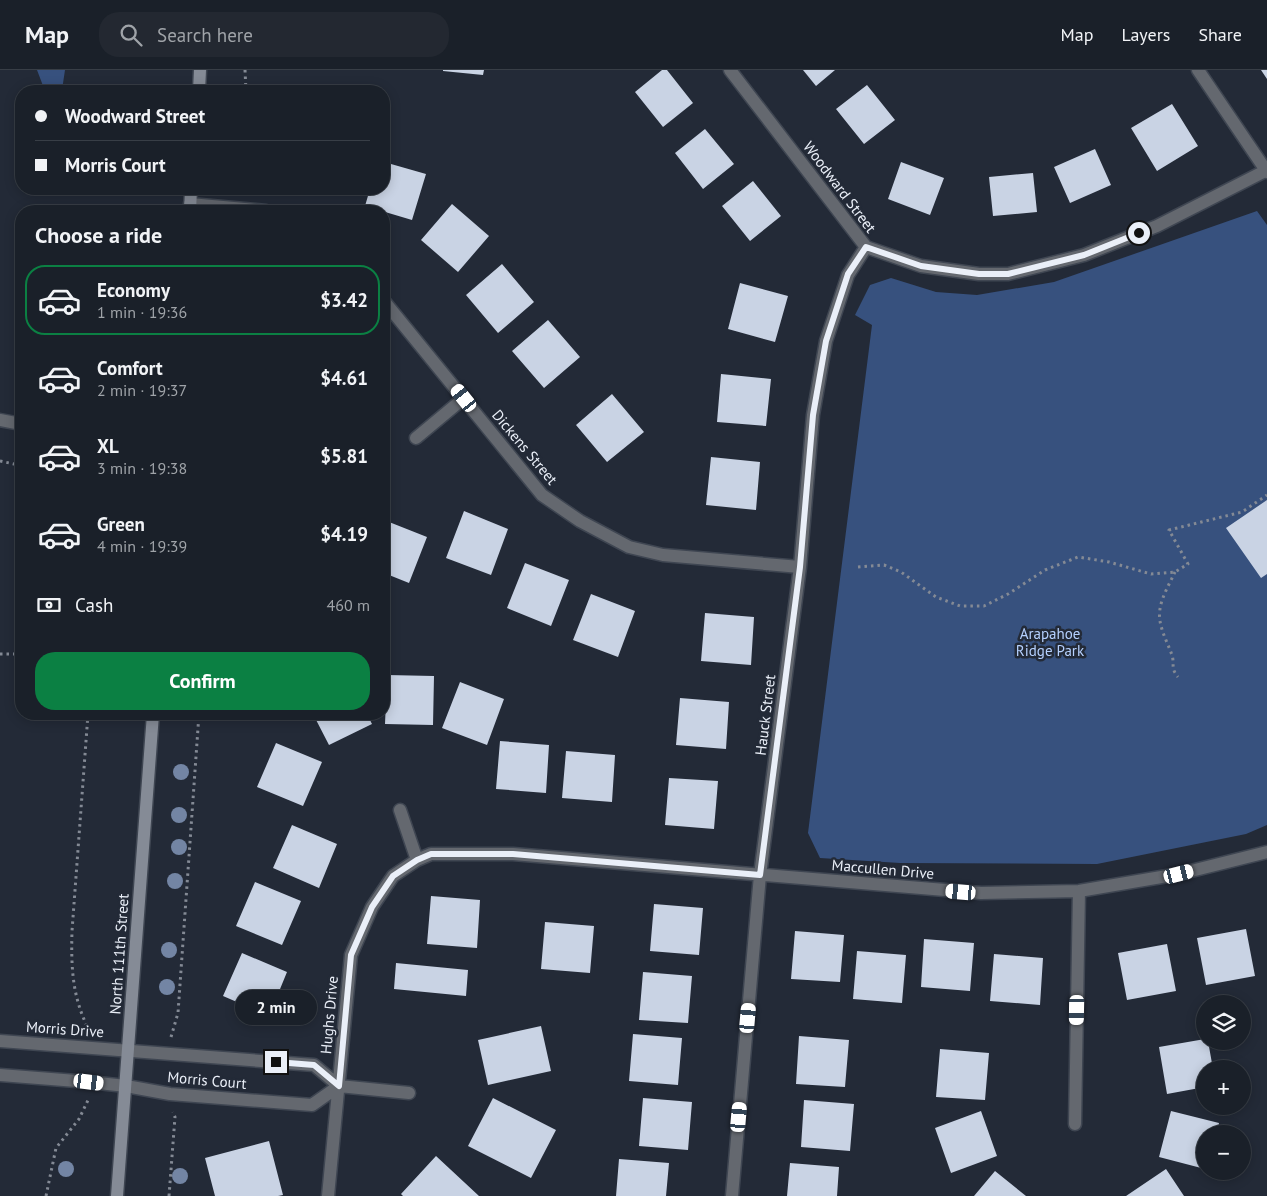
<!DOCTYPE html>
<meta charset="utf-8">
<style>
body{margin:0;font-family:"PT Sans",sans-serif;background:#232831;color:#f1f3f6;height:100vh;display:flex;flex-direction:column;font-size:19px;white-space:nowrap}
*{box-sizing:border-box;margin:0}
p{font-size:16px;color:#9fa3a8}
.icon{flex:none;width:28px;height:28px;fill:none;stroke:currentColor;stroke-width:2;stroke-linecap:round;stroke-linejoin:round}
.map{position:relative;flex:1;overflow:hidden}
.details{position:absolute;left:15px;top:135px;width:375px;height:515px;display:flex;flex-direction:column;background:#1a2029;border-radius:20px;box-shadow:0 2px 12px #0003,0 0 0 1px #383e46}
.details>*{flex:none}
.top-card{position:absolute;left:15px;top:15px;width:375px;height:110px;border-radius:20px;box-shadow:0 2px 12px #0003,0 0 0 1px #383e46;display:grid;align-content:center;height:110px;padding:0 20px;background:#1a2029}
.buttons{position:absolute;left:1196px;top:925px;display:grid;gap:10px}
.buttons a{display:grid;place-items:center;width:55px;height:55px;border-radius:50%;background:#1a2029;box-shadow:0 2px 12px #0003,0 0 0 1px #383e46;font-size:25px}
.end{position:absolute;width:22px;height:22px;margin:-11px;border:6px solid #eaeff8;background:#111;box-shadow:0 0 0 2px #111}
.from{border-radius:50%}
.bubble{position:absolute;height:35px;border-radius:18px;background:#1a2029;box-shadow:0 2px 12px #0003,0 0 0 1px #383e46;font-size:16px;font-weight:600;line-height:35px;text-align:center}
.car{position:absolute;width:15px;height:30px;margin:-15px -8px;border-radius:6px;box-shadow:0 0 4px 1px #0007;background:linear-gradient(#fff 24%,#345 0 40%,#fff 0 76%,#345 0 86%,#fff 0)}
.top-card b{display:flex;align-items:center;gap:18px;height:48px;font-size:19px}
.top-card b+b{border-top:1px solid #383e46}
.top-card i{width:12px;height:12px;background:#f1f3f6}
ul{padding:0;list-style:none}
li{display:flex;align-items:center;gap:15px;height:70px;margin:0 10px 8px;padding:0 10px;border:2px solid transparent;border-radius:20px}
li div{flex:1}
li b{display:block;font-size:19px}
li em{font-style:normal;font-weight:600}
li.active{border-color:#0b8043}
li>.icon{width:45px;height:45px;stroke-width:1.5}
h2{padding:0 20px;font-size:22px;line-height:60px}
.pay{display:flex;align-items:center;gap:12px;height:55px;padding:0 20px;font-size:19px}
.pay p{margin-inline-start:auto}
.cta{display:flex;gap:10px;margin-top:auto;padding:10px 20px}
.cta a{flex:1;height:58px;border-radius:20px;background:#0b8043;color:#fff;font-size:20px;font-weight:600;line-height:58px;text-align:center}
header{display:flex;align-items:center;gap:30px;box-sizing:border-box;height:70px;padding:0 25px;background:#1a2029;border-bottom:1px solid #383e46}
header strong{font-size:24px}
nav{display:flex;gap:28px;margin-inline-start:auto;font-size:18px}
.search{width:350px;height:45px;background:#232831;display:flex;align-items:center;gap:12px;box-sizing:border-box;padding:0 18px;border-radius:20px;color:#9fa3a8;font-size:19px}
.map>svg:first-child{display:block}
.green{fill:#37517e}
.building{fill:#c9d3e4}
.lines{fill:none;stroke-linecap:round;stroke-linejoin:round}
.lane-casing{stroke:#3f4652;stroke-width:15}
.street-casing{stroke:#3f4652;stroke-width:15}
.secondary-casing{stroke:#3f4652;stroke-width:15}
.path{stroke:#848a95;stroke-width:3;stroke-dasharray:2.5 4;stroke-linecap:butt}
.lane{stroke:#64686f;stroke-width:12}
.street{stroke:#64686f;stroke-width:12}
.secondary{stroke:#858b96;stroke-width:12}
.tree{fill:#7385a4}
.route{stroke:#eaeff8;stroke-width:6}
.labels{text-anchor:middle;dominant-baseline:central;stroke-width:5;stroke-linejoin:round;paint-order:stroke}
.street-label{font-size:15px;fill:#eaeff8;stroke:#232a37}
.park-label{font-size:15px;fill:#b5d0fe;stroke:#232a37}
</style>
<header>
<strong>Map</strong>
<div class="search"><svg class="icon" aria-label="search" viewBox="0 0 24 24"><circle cx="10" cy="10" r="6"/><path d="M15 15l6 6"/></svg>Search here</div>
<nav><a>Map</a><a>Layers</a><a>Share</a></nav>
</header>
<div class="map">
<svg width="1267" height="1126" viewBox="0 0 1267 1126">
<rect width="100%" height="100%" fill="#232a37"/>
<path class="green" d="M37 0H65L62 20 45 21Z
M1257 141 1267 155V755L1246 764 1097 794 900 793 820 788 808 763 872 255 855 245 870 215 891 208 936 222 977 225 1054 212Z"/>
<path class="building" d="M443 0H484L483 5 443 1Z
M662 0H667L693 33 663 57 635 22Z
M803 0H835L816 16Z
M1261 0H1267V9Z
M867 15 895 50 864 74 836 39Z
M1172 34 1198 76 1157 101 1131 58Z
M705 59 734 94 703 119 675 83Z
M1095 79 1111 115 1070 133 1054 97Z
M384 92 426 104 412 150 365 136 370 119H384Z
M901 92 944 108 930 145 888 129Z
M1033 103 1037 142 993 146 989 107Z
M753 111 781 146 750 171 722 136Z
M452 134 489 166 458 202 421 170Z
M502 194 534 232 498 263 466 225Z
M740 213 788 226 775 272 728 259Z
M548 250 580 287 544 318 512 281Z
M721 304 771 309 766 356 717 352Z
M612 324 644 362 607 392 576 355Z
M711 387 760 392 756 440 706 435Z
M1267 430V504L1261 508 1226 458Z
M464 441 508 459 491 505 446 488Z
M384 450 427 467 409 513 384 503Z
M525 493 569 510 551 556 507 538Z
M591 524 635 541 618 587 573 570Z
M705 543 754 547 751 595 701 591Z
M387 605 434 606 433 655 385 654Z
M460 612 504 629 487 675 442 658Z
M680 628 729 632 726 679 676 675Z
M313 644H367L372 654 329 675Z
M500 671 549 675 546 723 496 719Z
M276 673 322 692 303 736 257 717Z
M566 681 615 685 612 732 562 728Z
M669 708 718 711 714 759 665 755Z
M292 755 337 774 319 818 273 798Z
M255 812 301 831 282 875 236 856Z
M431 826 480 830 477 878 427 874Z
M654 834 703 838 699 885 650 881Z
M545 852 594 856 590 903 541 899Z
M1246 859 1255 906 1206 915 1197 868Z
M795 861 844 865 840 912 791 909Z
M924 869 974 873 970 921 921 917Z
M1167 874 1176 921 1127 930 1118 883Z
M857 881 906 885 902 933 853 929Z
M242 883 287 902 269 946 223 926Z
M994 884 1043 888 1040 935 990 931Z
M396 893 468 900 466 926 394 919Z
M643 902 692 906 688 953 639 950Z
M541 956 551 1001 488 1015 478 970Z
M633 964 682 968 678 1015 629 1011Z
M799 966 849 970 845 1017 796 1014Z
M1205 969V971H1208L1213 999H1205V1017L1167 1024 1159 977Z
M940 979 989 983 985 1030 936 1027Z
M493 1028 556 1060 531 1108 468 1076Z
M643 1028 692 1032 688 1080 639 1076Z
M804 1030 854 1034 850 1081 801 1077Z
M981 1041 997 1086 951 1103 935 1058Z
M1171 1041 1219 1053 1217 1064H1205V1099L1159 1087Z
M269 1071 283 1125 278 1126H215L205 1088Z
M436 1086 479 1126H403L401 1124Z
M619 1089 669 1093 666 1126H616Z
M790 1093 839 1097 837 1126H787Z
M1166 1099 1184 1126H1126Z
M995 1101 1026 1126H974Z"/>
<g class="lines">
<defs>
<path id="lane" d="M0 350 21 354"/>
<path id="street" d="M730 0 866 177 921 196 979 204H1008L1084 185 1157 156 1267 100
M1198 0 1267 102
M190 134 266 141
M384 231 542 425 580 451 629 477 663 485 800 497
M416 368 464 328
M400 740 417 790
M0 971 314 995 339 1016 409 1023
M0 1005 89 1012 126 1016 170 1024 312 1035 339 1016
M1075 1054 1079 821
M328 1126 351 885 372 837 393 806 417 790 431 784H513L981 823 1079 821 1179 804 1267 782
M732 1126 760 805 800 497 813 345 826 271 848 205 866 177"/>
<path id="secondary" d="M199 21 200 0
M190 141 191 119
M117 1126 153 644"/>
</defs>
<use href="#lane" class="lane-casing"/>
<use href="#street" class="street-casing"/>
<use href="#secondary" class="secondary-casing"/>
<path class="path" d="M245 0 246 21
M0 391 14 394H21
M858 497 884 495 901 502 936 527 960 536H984L1008 524 1045 500 1078 487 1109 492 1151 504 1175 502 1188 494 1169 460 1242 442 1267 425
M1175 502C1168 517 1157 534 1160 551 1162 563 1168 574 1172 585 1175 596 1170 597 1178 607
M0 584H21
M88 644 72 861C71 897 72 927 89 960
M171 967 178 943 199 644
M46 1126 56 1078 79 1049 89 1028
M169 1126 175 1047 173 1042"/>
<use href="#lane" class="lane"/>
<use href="#street" class="street"/>
<use href="#secondary" class="secondary"/>
</g>
<g class="tree">
<circle cx="181" cy="702" r="8"/>
<circle cx="179" cy="745" r="8"/>
<circle cx="179" cy="777" r="8"/>
<circle cx="175" cy="811" r="8"/>
<circle cx="169" cy="880" r="8"/>
<circle cx="167" cy="917" r="8"/>
<circle cx="66" cy="1099" r="8"/>
<circle cx="180" cy="1106" r="8"/>
</g>
<g class="lines">
<path class="route" d="M276 992 314 995 339 1016 351 885 372 837 393 806 417 790 431 784H513L760 805 800 497 813 345 826 271 848 204 866 177 921 196 979 204H1008L1084 185 1139 163"/>
</g>
<g class="labels">
<g class="street-label">
<text transform="translate(840 117) rotate(53)">Woodward Street</text>
<text transform="translate(525 377) rotate(50)">Dickens Street</text>
<text transform="translate(765 645) rotate(-83)">Hauck Street</text>
<text transform="translate(883 799) rotate(5)">Maccullen Drive</text>
<text transform="translate(119 884) rotate(-86)">North 111th Street</text>
<text transform="translate(329 945) rotate(-85)">Hughs Drive</text>
<text transform="translate(65 959) rotate(4)">Morris Drive</text>
<text transform="translate(207 1010) rotate(5)">Morris Court</text>
</g>
<g class="park-label">
<text x="1050" y="563">Arapahoe<tspan x="1050" dy="17">Ridge Park</tspan></text>
</g>
</g>
</svg>
<div class="buttons">
<a><svg class="icon" aria-label="layers" viewBox="0 0 24 24"><path d="M12 4l9 5-9 5-9-5zM3 14l9 5 9-5"/></svg></a>
<a>+</a>
<a>−</a>
</div>
<i class="end from" style="left:1139px;top:163px"></i>
<i class="end" style="left:276px;top:992px"></i>
<div class="bubble" style="left:235px;top:920px;width:82px">2 min</div>
<i class="car" style="left:464px;top:328px;rotate:321deg"></i>
<i class="car" style="left:1179px;top:804px;rotate:76deg"></i>
<i class="car" style="left:961px;top:822px;rotate:275deg"></i>
<i class="car" style="left:1077px;top:940px;rotate:181deg"></i>
<i class="car" style="left:748px;top:948px;rotate:5deg"></i>
<i class="car" style="left:89px;top:1012px;rotate:97deg"></i>
<i class="car" style="left:739px;top:1047px;rotate:5deg"></i>
<div class="top-card">
<b><i class="from"></i>Woodward Street</b>
<b><i></i>Morris Court</b>
</div>
<section class="details">
<h2>Choose a ride</h2>
<ul>
<li class="active"><svg class="icon" aria-label="car" viewBox="0 0 24 24"><path d="M5 17H2v-5l4-1 3-4h7l3 4 3 1v5h-3M9 17h6M6 11h13"/><circle cx="7" cy="17" r="2"/><circle cx="17" cy="17" r="2"/></svg><div><b>Economy</b><p>1 min · 19:36</p></div><em>$3.42</em></li>
<li><svg class="icon" aria-label="car" viewBox="0 0 24 24"><path d="M5 17H2v-5l4-1 3-4h7l3 4 3 1v5h-3M9 17h6M6 11h13"/><circle cx="7" cy="17" r="2"/><circle cx="17" cy="17" r="2"/></svg><div><b>Comfort</b><p>2 min · 19:37</p></div><em>$4.61</em></li>
<li><svg class="icon" aria-label="car" viewBox="0 0 24 24"><path d="M5 17H2v-5l4-1 3-4h7l3 4 3 1v5h-3M9 17h6M6 11h13"/><circle cx="7" cy="17" r="2"/><circle cx="17" cy="17" r="2"/></svg><div><b>XL</b><p>3 min · 19:38</p></div><em>$5.81</em></li>
<li><svg class="icon" aria-label="car" viewBox="0 0 24 24"><path d="M5 17H2v-5l4-1 3-4h7l3 4 3 1v5h-3M9 17h6M6 11h13"/><circle cx="7" cy="17" r="2"/><circle cx="17" cy="17" r="2"/></svg><div><b>Green</b><p>4 min · 19:39</p></div><em>$4.19</em></li>
</ul>
<div class="pay"><svg class="icon" aria-label="cash" viewBox="0 0 24 24"><path d="M3 7h18v10H3z"/><circle cx="12" cy="12" r="2"/></svg>Cash<p>460 m</p></div>
<div class="cta"><a>Confirm</a></div>
</section>
</div>
